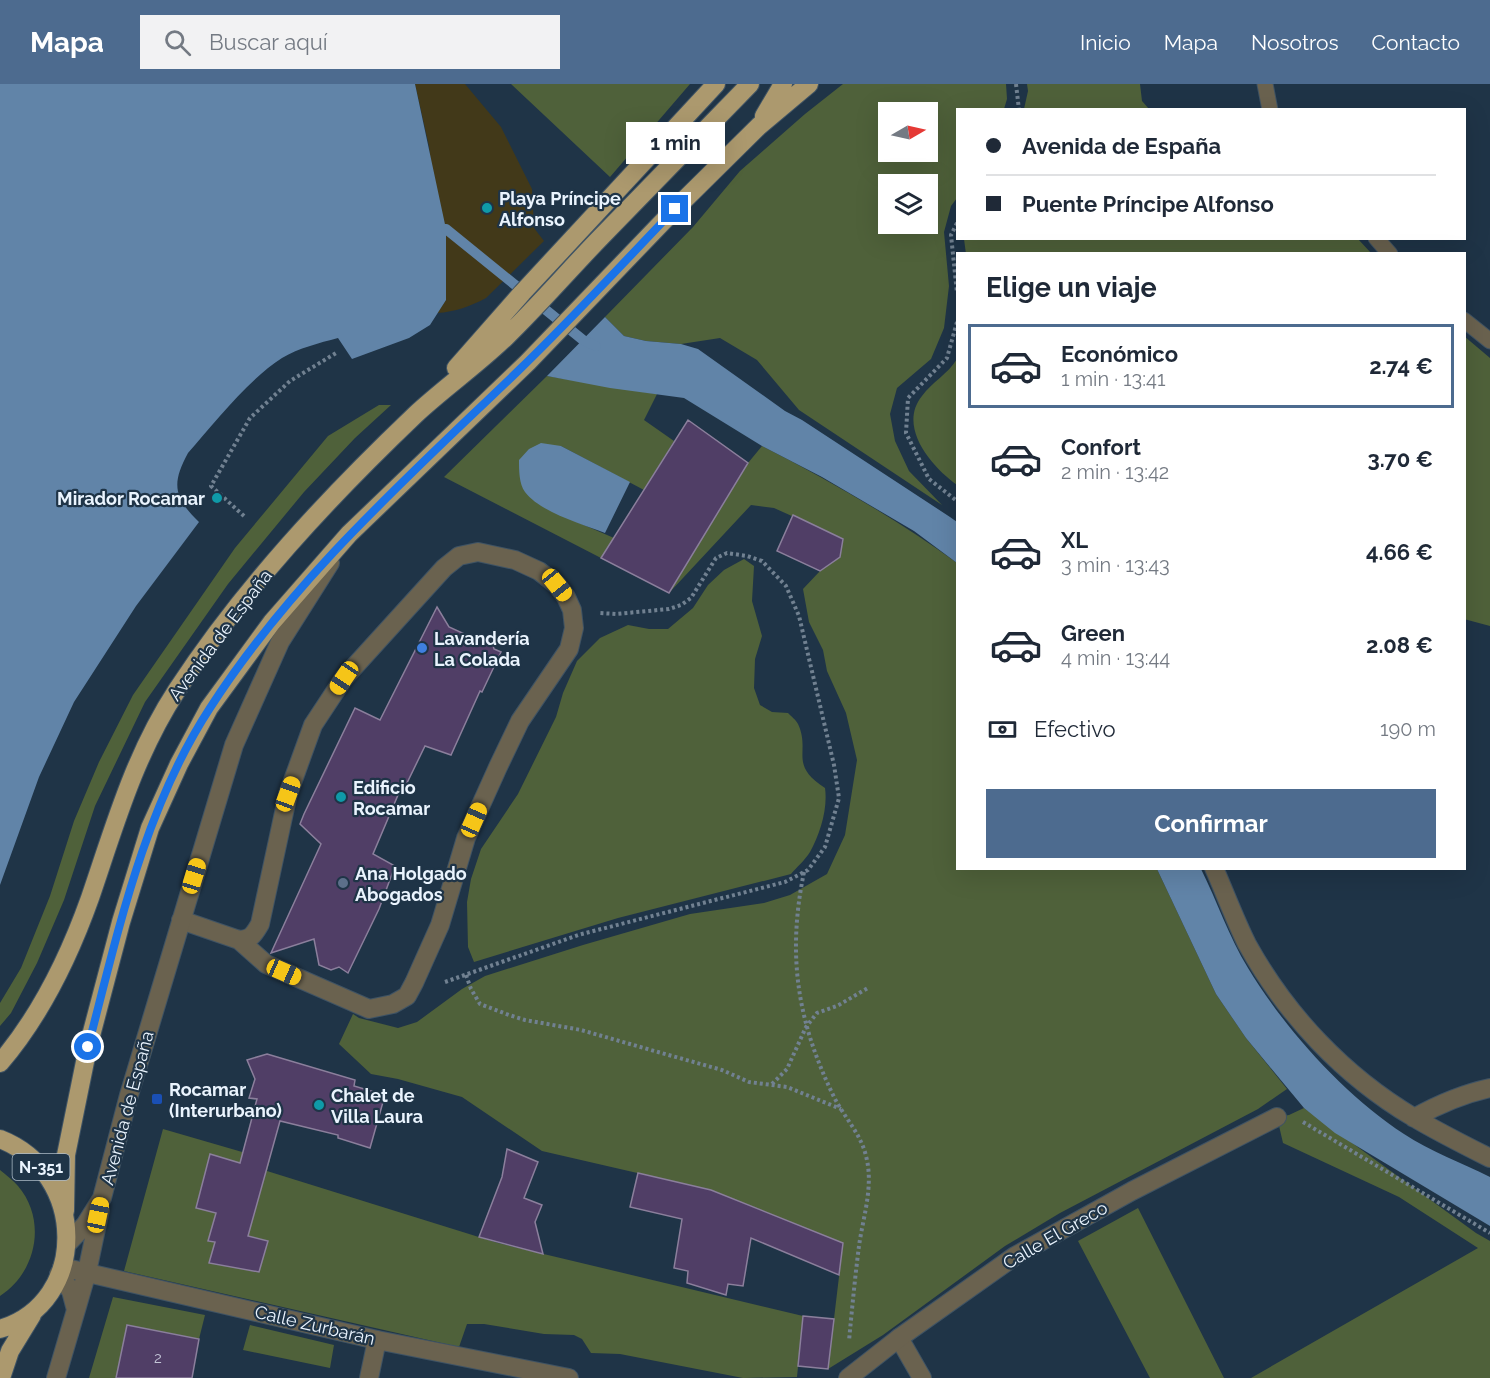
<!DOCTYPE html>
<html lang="es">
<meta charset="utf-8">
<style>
body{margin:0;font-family:Raleway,sans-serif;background:#f2f2f3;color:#1f2937;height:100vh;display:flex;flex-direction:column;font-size:22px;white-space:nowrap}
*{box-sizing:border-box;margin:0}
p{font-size:20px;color:#747a83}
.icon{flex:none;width:33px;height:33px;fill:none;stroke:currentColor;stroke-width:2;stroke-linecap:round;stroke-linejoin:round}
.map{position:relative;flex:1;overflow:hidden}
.panel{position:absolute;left:956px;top:168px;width:510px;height:618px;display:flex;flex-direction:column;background:#fff;border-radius:0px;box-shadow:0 6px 24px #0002}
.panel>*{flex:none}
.hud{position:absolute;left:956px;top:24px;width:510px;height:132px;border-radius:0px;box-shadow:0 6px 24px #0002;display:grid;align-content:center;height:132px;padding:0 30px;background:#fff}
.needle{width:39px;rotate:81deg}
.fabs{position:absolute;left:878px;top:18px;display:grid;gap:12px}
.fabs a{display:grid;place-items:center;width:60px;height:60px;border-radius:0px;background:#fff;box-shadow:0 6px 24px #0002;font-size:30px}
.end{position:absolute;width:27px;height:27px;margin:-14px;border:8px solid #1a73e8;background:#fff;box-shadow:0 0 0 3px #fff}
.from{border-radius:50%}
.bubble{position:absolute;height:42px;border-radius:0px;background:#fff;box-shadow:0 6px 24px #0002;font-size:20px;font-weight:700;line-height:42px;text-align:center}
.car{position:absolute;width:18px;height:36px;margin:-18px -9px;border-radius:8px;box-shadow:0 0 4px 2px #0007;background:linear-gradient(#f5c518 24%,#345 0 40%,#f5c518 0 76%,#345 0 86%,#f5c518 0)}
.hud b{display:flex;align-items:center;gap:21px;height:57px;font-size:22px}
.hud b+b{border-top:2px solid #e0e1e3}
.hud i{width:15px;height:15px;background:#1f2937}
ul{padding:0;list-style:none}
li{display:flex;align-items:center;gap:18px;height:84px;margin:0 12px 9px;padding:0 18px;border:3px solid transparent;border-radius:0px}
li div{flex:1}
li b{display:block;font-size:22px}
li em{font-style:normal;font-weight:700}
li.active{border-color:#4d6b8f}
li>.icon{width:54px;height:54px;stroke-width:1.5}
h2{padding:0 30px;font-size:27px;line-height:72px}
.pay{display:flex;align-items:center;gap:15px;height:66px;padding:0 30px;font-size:22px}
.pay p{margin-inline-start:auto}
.action{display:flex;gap:12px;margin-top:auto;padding:12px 30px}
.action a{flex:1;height:69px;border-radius:0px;background:#4d6b8f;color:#fff;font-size:24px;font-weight:700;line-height:69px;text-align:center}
header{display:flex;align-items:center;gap:36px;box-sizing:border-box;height:84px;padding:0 30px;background:#4d6b8f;color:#fff}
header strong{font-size:28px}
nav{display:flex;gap:33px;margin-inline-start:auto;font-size:21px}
.search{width:420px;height:54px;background:#f2f2f3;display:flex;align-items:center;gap:15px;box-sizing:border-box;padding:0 21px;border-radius:0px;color:#747a83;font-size:22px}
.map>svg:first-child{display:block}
.green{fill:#4f613a;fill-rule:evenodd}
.sand{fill:#423919}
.water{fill:#6184a8}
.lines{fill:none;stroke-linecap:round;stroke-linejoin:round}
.stream{stroke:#6184a8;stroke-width:10}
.building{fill:#503e66;stroke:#8b7f9c;stroke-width:1.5}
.service-casing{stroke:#3f5364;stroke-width:17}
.pedestrian-casing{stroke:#3f5364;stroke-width:20}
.minor-casing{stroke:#3f5364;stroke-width:20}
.tertiary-casing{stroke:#3f5364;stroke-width:20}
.trunk-casing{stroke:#3f5364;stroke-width:20}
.path{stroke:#718191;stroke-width:4;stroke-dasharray:3 3;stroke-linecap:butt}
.service{stroke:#6a624f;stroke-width:15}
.pedestrian{stroke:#6a624f;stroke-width:18}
.minor{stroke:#6a624f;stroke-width:18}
.tertiary{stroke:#6a624f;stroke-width:18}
.trunk{stroke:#ac996e;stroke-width:18}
.route{stroke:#1a73e8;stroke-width:8}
.culture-dot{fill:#0f9aa8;stroke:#1f3447;stroke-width:2}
.shop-dot{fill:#3f7fe0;stroke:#1f3447;stroke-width:2}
.service-dot{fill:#5c6f8a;stroke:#1f3447;stroke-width:2}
.transit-dot{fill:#1a4fb4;stroke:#1f3447;stroke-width:2}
.labels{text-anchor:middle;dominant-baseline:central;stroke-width:4.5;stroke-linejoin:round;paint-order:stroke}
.number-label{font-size:15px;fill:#c4c6d8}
.shield{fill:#1f3447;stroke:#adbac7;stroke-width:1.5}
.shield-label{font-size:16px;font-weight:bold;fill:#eaf4fe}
.poi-label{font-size:18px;font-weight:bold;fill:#eaf4fe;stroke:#1f3447;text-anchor:start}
.street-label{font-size:18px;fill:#eaf4fe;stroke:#1f3447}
</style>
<header>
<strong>Mapa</strong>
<div class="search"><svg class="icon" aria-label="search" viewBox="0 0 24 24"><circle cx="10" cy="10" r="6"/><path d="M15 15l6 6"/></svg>Buscar aquí</div>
<nav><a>Inicio</a><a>Mapa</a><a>Nosotros</a><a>Contacto</a></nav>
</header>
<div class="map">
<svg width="1490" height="1294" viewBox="0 0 1490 1294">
<rect width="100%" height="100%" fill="#1f3447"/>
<path class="green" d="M511 0H690L610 93Z
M843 0H1006L1007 15 1004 25 957 26V114L951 122 944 148 949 202 944 244 931 275 897 304 890 330 895 357 909 387 942 421 799 326 757 276 720 254 681 260 646 257 624 252 605 233 693 143 740 87 805 30ZM888 28H927V68H888ZM888 100H927V140H888Z
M1027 0H1140L1142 17 1149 25H1024L1028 7Z
M1358 155 1371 169 966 170 964 155Z
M1464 252 1490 274V542L1464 535Z
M957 275V401C932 383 897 343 922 312 932 298 948 290 957 275Z
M547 292 657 310 644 336 674 357 644 406 561 362 556 429 614 454 601 474 444 393Z
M379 321H391L355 354 304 408 228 500 145 618 95 722 64 816 37 879 11 929 0 942V919L21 884 50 812 74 737 99 678 133 611 235 464 328 352Z
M762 362C830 397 895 434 957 479V784L1157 785 1216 910 1246 954 1287 1005 1258 1025 1060 1129 1005 1162 883 1251 828 1285 843 1159 711 1106 542 1067 462 1013 398 995 371 990 339 960 353 930 359 934 398 944 417 938 462 905 485 892 583 861 690 830 764 819 790 811 827 790 845 751 857 676 846 629 827 587 823 566 809 538 803 505 820 487 840 473 843 455 774 424 751 421 669 509 748 379Z
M744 475 754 482 752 517 762 552 755 575 754 604 760 621 772 628 788 629C791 632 796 636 798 640 811 668 788 680 825 704 828 725 820 750 810 768 805 776 797 783 791 790L618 834 474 878 468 863 467 818 471 795 481 765 518 710 556 633 563 609 577 577 600 554 628 541 649 545H668L693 524 708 501 724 486Z
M1304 1024 1476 1149 1490 1157V1294H1251L1478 1164 1399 1113 1283 1059 1277 1033 1289 1031Z
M163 1045 270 1076 267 1087 498 1159 803 1232 797 1293 743 1294 620 1270 591 1269 582 1255 574 1251 544 1250 484 1240H467L459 1263 124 1187ZM210 1071 248 1152 268 1157 259 1188 210 1179 215 1158 208 1157 216 1129 196 1123Z
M0 1086C6 1091 13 1096 18 1102 47 1136 37 1188 0 1212Z
M1138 1124 1224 1294H1150L1078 1157Z
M113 1213 205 1231 199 1255 127 1241 116 1294H89Z
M250 1241 334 1261 330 1284 243 1266Z"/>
<path class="sand" d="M415 0H465L501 43 532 105 534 144 544 157 486 214C471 222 455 228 437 229L446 216 429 62Z"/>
<path class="water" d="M0 0H415L446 145V216L430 241 409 254 352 275 338 254C319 259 299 264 282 274 249 295 214 339 188 369 171 400 174 414 199 438L136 522 74 618 39 693 0 801Z
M605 233 624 252 646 257 681 260 698 265 785 327 802 336 950 433 957 438V479L914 447 822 393 762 362 684 314 610 304 547 292Z
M541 359 561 362 630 398 605 449C582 440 540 428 525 408 519 400 519 386 519 376L529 365Z
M1157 785H1201C1217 817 1229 853 1248 884 1285 945 1344 1011 1404 1050 1430 1067 1462 1079 1490 1093V1142L1335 1049 1304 1024 1246 954 1216 910Z"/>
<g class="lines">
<path class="stream" d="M446 145 583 256 596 262"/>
</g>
<path class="building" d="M688 336 748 379 669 509 601 474Z
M793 431 843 455 840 473 820 487 777 467Z
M437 523 449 543 471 553 478 551 491 553 494 565 501 568 482 608 480 607 451 671 425 662 404 705 401 704 373 770 395 782 379 825 348 889 339 883 331 886 319 881 314 855 271 869 321 760 300 740 304 730 355 624 380 636Z
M267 970 355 996 354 1002 385 1011 370 1064 338 1054V1051L280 1037 248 1152 268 1157 259 1188 209 1179 215 1158 208 1157 216 1129 196 1124 210 1070 240 1079 257 1015 249 1014 255 995 247 976Z
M507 1065 538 1078 524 1114 542 1121 535 1138 543 1170 479 1153 502 1093Z
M638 1089 711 1106 843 1159 839 1191 751 1154 743 1202 728 1200 726 1211 687 1199 688 1187 674 1184 682 1135 630 1123Z
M803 1232 834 1235 828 1285 798 1282Z
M127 1241 199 1255 192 1294H116Z"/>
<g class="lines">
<defs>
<path id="service" d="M1265 0 1270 26
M1376 154 1390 170
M1464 236 1490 257"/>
<path id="pedestrian" d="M899 1254 922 1294"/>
<path id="minor" d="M1214 784C1225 809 1235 836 1247 860 1286 931 1344 992 1413 1033 1438 1048 1464 1061 1490 1074
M181 836 239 856C252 855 254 850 260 840L288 710 313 641 344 594 444 484 459 472 478 468 515 476 539 487 557 501 566 513 572 526 574 544 569 565 520 637 498 683 466 754 440 841 414 899 407 912 393 920 369 925 266 880 239 856
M1414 1034C1439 1020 1462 1010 1490 1004
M369 1294 377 1256
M848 1294 899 1254 1015 1172 1132 1107 1277 1033"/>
<path id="tertiary" d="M67 1160 85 1141 102 1114 129 1011 234 661 280 558 330 479
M62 1183 377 1256 569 1294
M76 1226 87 1188 100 1126
M56 1294 76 1226 71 1207 59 1190"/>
<path id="trunk" d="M764 32 783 0
M456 284 522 209 716 0
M0 979C41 931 69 873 90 814 115 741 134 672 177 606 243 505 328 414 415 331 444 304 477 281 506 253 539 221 569 186 601 153 650 102 700 51 750 0
M0 1055C87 1089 90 1218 0 1245
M65 1127 66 1071 88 963 121 838 150 744 179 680 209 624 272 538 349 450 528 278 675 125 759 42 809 0
M1 1294 10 1267 32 1231"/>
</defs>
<use href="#service" class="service-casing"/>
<use href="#pedestrian" class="pedestrian-casing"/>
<use href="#minor" class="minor-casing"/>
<use href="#tertiary" class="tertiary-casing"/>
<use href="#trunk" class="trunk-casing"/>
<path class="path" d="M1016 0 1019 26
M957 139 951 151 957 209
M957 238 947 274 908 314 906 349 929 395 957 417
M244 432 211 402 250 334 290 297 336 269
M804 788C787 871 797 937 834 1013 844 1033 861 1050 866 1072 874 1102 863 1133 859 1162 855 1193 852 1225 849 1257
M466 891 471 905 480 920 509 931 525 936 581 946 658 968 722 986 749 998 787 1003 841 1025
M445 898 578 851 785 798 808 786 825 763 839 714 834 681 799 532 786 502 762 477 747 472 727 469 716 474 691 514 681 521 669 525 616 530 600 529
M772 1000 787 985 806 943 817 929 837 922 868 904
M1303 1038 1490 1149"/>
<use href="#service" class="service"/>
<use href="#pedestrian" class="pedestrian"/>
<use href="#minor" class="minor"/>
<use href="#tertiary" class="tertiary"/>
<use href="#trunk" class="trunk"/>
</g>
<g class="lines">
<path class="route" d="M88 963C118 848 144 725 210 624 293 495 408 393 518 287 572 235 623 179 675 125"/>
</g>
<g class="culture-dot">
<circle cx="487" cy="124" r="6"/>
<circle cx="217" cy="414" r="6"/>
<circle cx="341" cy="713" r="6"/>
<circle cx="319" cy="1021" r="6"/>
</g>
<circle class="shop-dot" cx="422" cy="564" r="6"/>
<circle class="service-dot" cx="343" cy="799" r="6"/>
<rect class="transit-dot" x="151" y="1009" width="12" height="12" rx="3"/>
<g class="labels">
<g class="number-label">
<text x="158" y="1274">2</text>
</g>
<rect class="shield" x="12.5" y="1070" width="57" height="26" rx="4.5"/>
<g class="shield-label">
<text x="41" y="1083">N-351</text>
</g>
<g class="poi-label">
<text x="499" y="114">Playa Príncipe<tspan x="499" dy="21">Alfonso</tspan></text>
<text x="205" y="414" text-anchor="end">Mirador Rocamar</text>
<text x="434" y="554">Lavandería<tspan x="434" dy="21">La Colada</tspan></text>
<text x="353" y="703">Edificio<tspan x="353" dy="21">Rocamar</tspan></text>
<text x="355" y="789">Ana Holgado<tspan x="355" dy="21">Abogados</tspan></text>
<text x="169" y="1005">Rocamar<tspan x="169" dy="21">(Interurbano)</tspan></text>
<text x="331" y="1011">Chalet de<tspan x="331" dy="21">Villa Laura</tspan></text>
</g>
<g class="street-label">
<text transform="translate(220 551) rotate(-53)">Avenida de España</text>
<text transform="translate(127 1024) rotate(-75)">Avenida de España</text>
<text transform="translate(1055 1151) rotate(-30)">Calle El Greco</text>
<text transform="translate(315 1241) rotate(13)">Calle Zurbarán</text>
</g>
</g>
</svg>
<div class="fabs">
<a><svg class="needle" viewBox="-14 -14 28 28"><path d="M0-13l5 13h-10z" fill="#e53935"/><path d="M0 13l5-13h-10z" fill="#747a83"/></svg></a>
<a><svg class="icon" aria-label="layers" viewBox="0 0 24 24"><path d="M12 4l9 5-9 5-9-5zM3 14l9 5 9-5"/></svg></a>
</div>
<i class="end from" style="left:88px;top:963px"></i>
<i class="end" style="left:675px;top:125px"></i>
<div class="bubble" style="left:626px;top:38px;width:99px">1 min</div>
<i class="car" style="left:557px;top:501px;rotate:141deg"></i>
<i class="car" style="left:344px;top:594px;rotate:214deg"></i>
<i class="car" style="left:288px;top:710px;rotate:20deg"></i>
<i class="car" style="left:474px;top:736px;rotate:24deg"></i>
<i class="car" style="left:194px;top:792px;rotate:17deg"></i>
<i class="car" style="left:284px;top:888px;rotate:114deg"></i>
<i class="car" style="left:98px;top:1131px;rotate:12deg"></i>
<div class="hud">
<b><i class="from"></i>Avenida de España</b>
<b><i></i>Puente Príncipe Alfonso</b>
</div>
<section class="panel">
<h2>Elige un viaje</h2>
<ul>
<li class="active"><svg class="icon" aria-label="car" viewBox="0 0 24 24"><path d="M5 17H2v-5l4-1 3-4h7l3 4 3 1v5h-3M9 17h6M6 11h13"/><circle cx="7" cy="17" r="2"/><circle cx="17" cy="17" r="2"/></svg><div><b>Económico</b><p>1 min · 13:41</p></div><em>2.74 €</em></li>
<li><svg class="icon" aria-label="car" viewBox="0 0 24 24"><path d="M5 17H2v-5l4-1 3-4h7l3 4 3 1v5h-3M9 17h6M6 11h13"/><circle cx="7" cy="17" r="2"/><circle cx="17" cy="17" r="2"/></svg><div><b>Confort</b><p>2 min · 13:42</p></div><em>3.70 €</em></li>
<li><svg class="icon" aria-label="car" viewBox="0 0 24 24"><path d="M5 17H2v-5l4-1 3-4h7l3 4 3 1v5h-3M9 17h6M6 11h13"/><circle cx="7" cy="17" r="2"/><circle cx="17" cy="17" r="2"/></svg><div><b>XL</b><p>3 min · 13:43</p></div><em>4.66 €</em></li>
<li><svg class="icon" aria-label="car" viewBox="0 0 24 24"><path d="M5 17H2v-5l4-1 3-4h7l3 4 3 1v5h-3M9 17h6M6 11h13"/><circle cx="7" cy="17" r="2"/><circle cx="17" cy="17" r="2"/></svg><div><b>Green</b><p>4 min · 13:44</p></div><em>2.08 €</em></li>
</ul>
<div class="pay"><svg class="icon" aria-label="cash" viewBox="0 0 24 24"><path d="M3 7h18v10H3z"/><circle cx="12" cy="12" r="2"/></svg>Efectivo<p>190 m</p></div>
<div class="action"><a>Confirmar</a></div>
</section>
</div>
